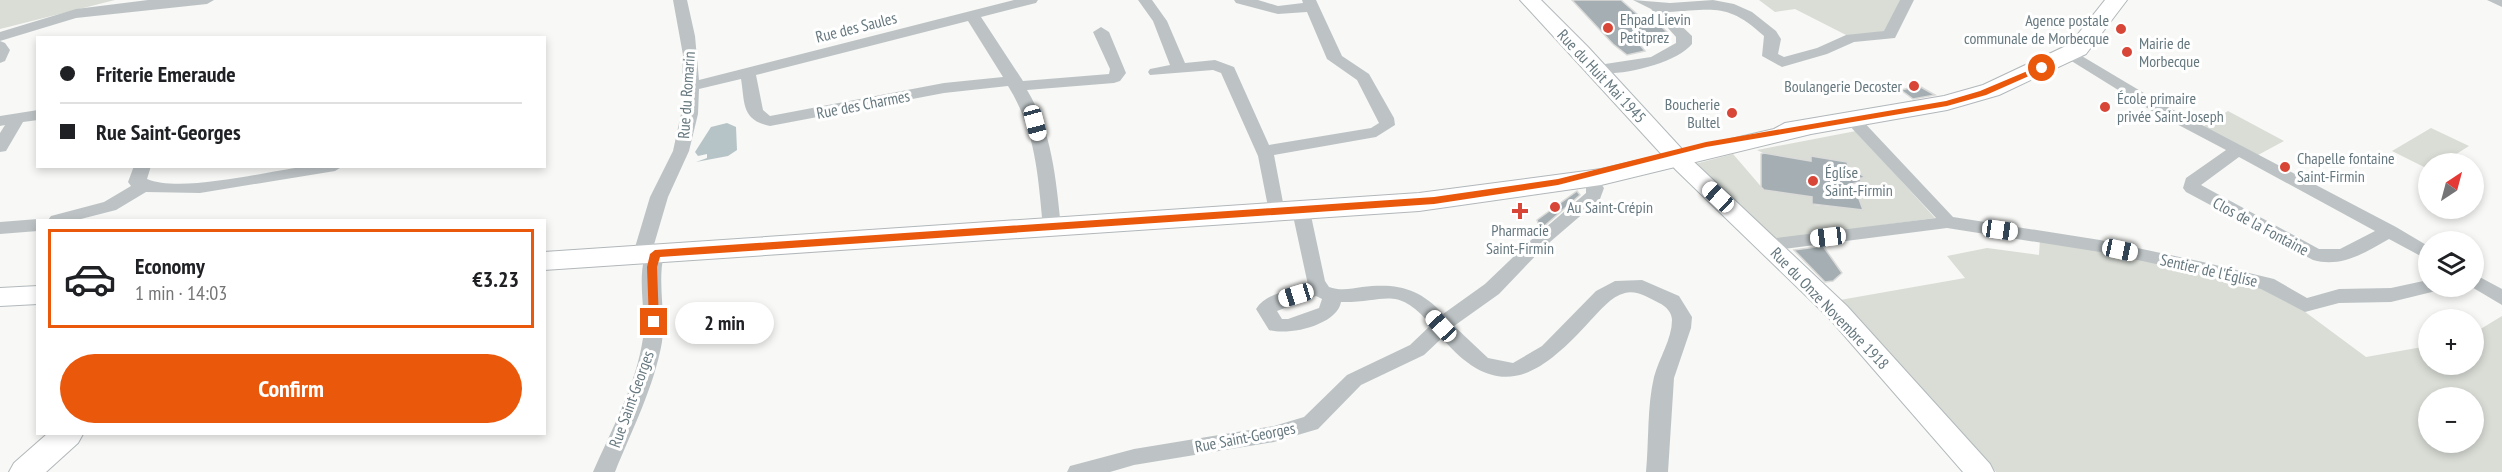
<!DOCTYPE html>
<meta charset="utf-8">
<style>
body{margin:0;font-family:"PT Sans Narrow",sans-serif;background:#f6f6f6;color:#202124;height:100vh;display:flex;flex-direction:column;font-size:22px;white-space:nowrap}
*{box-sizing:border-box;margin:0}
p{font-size:20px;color:#757577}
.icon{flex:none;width:33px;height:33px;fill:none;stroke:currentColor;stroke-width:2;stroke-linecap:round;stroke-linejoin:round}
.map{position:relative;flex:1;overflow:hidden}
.details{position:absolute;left:36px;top:219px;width:510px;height:216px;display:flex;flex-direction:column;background:#fff;border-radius:0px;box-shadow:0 3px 9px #0003}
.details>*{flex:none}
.top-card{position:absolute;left:36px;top:36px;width:510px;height:132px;border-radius:0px;box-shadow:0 3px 9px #0003;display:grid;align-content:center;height:132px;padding:0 24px;background:#fff}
.needle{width:39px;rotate:36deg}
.buttons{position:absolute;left:2418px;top:153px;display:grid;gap:12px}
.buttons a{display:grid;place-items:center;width:66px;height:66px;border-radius:50%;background:#fff;box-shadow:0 3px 9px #0003;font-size:30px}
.end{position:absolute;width:27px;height:27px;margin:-14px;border:8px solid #ea580c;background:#fff;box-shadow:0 0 0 3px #fff}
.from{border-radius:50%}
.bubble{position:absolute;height:42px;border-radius:21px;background:#fff;box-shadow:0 3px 9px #0003;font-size:20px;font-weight:700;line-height:42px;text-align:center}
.car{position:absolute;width:18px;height:36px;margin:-18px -9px;border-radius:8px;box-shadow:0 0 4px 2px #0007;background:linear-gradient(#fff 24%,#345 0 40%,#fff 0 76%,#345 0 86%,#fff 0)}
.top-card b{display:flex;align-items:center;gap:21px;height:57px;font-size:22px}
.top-card b+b{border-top:2px solid #e0e0e0}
.top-card i{width:15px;height:15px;background:#202124}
ul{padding:10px 0 0;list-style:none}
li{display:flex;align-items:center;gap:18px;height:99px;margin:0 12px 9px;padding:0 12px;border:3px solid transparent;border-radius:0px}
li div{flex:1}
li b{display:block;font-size:22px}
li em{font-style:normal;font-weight:700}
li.selected{border-color:#ea580c}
li>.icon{width:54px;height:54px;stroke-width:1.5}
.action{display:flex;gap:12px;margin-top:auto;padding:12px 24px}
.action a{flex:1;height:69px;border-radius:36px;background:#ea580c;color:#fff;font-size:24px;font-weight:700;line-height:69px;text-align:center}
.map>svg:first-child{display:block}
.green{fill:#d9ddd6;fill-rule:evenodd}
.water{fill:#b7c4c7}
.building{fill:#a5afb3;stroke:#dadad8;stroke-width:1.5}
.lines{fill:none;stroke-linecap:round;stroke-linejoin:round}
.secondary-casing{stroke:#b2b9bc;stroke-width:2}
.primary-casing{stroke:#b1b7ba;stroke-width:2}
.street{fill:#bdc3c5;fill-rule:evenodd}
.secondary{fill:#fff;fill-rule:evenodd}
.primary{fill:#fff;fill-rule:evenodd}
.route{fill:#ea580c}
.poi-dot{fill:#d84637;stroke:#fff;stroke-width:2}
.labels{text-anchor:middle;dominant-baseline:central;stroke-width:6;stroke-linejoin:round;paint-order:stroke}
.poi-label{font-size:16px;fill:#66787f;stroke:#fff;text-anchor:start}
.street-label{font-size:16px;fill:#66787f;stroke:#fff}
</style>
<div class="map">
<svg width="2502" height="472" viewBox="0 0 2502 472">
<rect width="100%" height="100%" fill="#f8f8f6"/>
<path class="green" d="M0 0H115L0 29Z
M1759 0H1901L1885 31 1850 37 1795 9 1775 12Z
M2228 111 2284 141 2258 155 2201 128Z
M2431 128 2469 146 2442 163 2428 164V169L2392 151Z
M1856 131 1935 218 1773 240 1695 164 1733 154 1764 190 1812 196 1814 205 1863 210 1858 198 1860 196 1857 193 1864 191C1865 186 1858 171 1848 167L1847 162 1839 160V166C1830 157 1823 158 1811 156V162L1767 155 1757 150Z
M2040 239 2270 286 2366 357 2428 346V364H2474V333L2502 316V472H1996L1840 300 1965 278 1947 256 1987 248 2039 255ZM2428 398H2474V442H2428Z"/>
<path class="water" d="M727 123 736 127 737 150 728 156 696 162 707 158V154L698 156 695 152 711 127Z"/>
<path class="building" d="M1572 0H1621L1645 21 1654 19 1667 32 1650 35 1656 41 1640 45 1645 51 1627 55 1613 44Z
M1919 86 1935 95 1913 99 1901 90Z
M1764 153 1811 161V156L1847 162 1848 166 1865 177 1859 179 1862 181 1852 184 1860 196H1858L1863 210 1812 204V197L1764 190 1761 187V154Z
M1577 191 1580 195 1542 228 1539 226 1537 220Z
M1823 246 1842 273 1833 281 1825 282 1794 250Z"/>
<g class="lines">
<defs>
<path id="secondary" d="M1520 0H1541L1588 47 1692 160 1847 306 1990 464 1994 472H1963L1829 318 1676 170Z
M38 286V304L0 306V288Z"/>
<path id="primary" d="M2105 0H2127L2086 54 1999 95 1947 110 1811 134 1601 185 1419 211 544 270V252L1419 193 1601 169 1774 129 1785 123 1944 96 1983 85 2070 44Z
M47 434H83L78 443 46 472H9L14 463Z"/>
</defs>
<use href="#secondary" class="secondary-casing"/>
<use href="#primary" class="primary-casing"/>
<path class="street" d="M148 0H214L207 4 76 18 0 41 5 43 10 50 5 61 0 63V32L76 9Z
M673 0H687L695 36 699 80 1014 0H1038L1036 3 981 17 1023 81 1109 74 1110 69 1093 32 1101 27 1109 32 1126 73 1120 81 1114 83 1027 90C1052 131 1056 179 1061 227L1052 233 1043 227C1038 176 1036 131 1008 86L944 93 770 126C741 120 745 103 741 79L699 89 698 114 689 151 668 197 653 248 661 250 664 254C657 283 666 312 662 342 654 387 632 430 615 472H593C612 429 636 385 643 338 646 312 638 285 644 259L636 258 633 254 650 197 673 151 681 114 683 55ZM968 21 1003 77 944 83 770 116 763 110 756 75Z
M1138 0H1152L1167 21 1185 63 1215 60 1234 67 1269 145 1371 128 1379 123 1357 80 1327 59 1307 12 1278 14 1236 3 1234 0H1258L1278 6 1303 3 1302 0H1316L1342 56 1369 74 1394 118 1395 125 1376 137 1274 155 1285 213 1282 217H1270L1258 156 1221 73 1213 70 1150 75 1148 72 1150 69 1170 65 1153 21Z
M1633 0 1670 3 1713 0 1734 4 1752 12 1776 31 1781 39 1778 54 1784 57 1817 48 1846 35 1884 31 1900 0H1914L1895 38 1854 42 1827 54 1782 67 1762 56 1764 36C1727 2 1713 10 1667 12L1692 36V44C1676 64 1616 78 1592 72L1590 69 1592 66 1651 57 1676 43V37L1651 9Z
M2487 0H2502V7Z
M2070 49 2164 105 2396 227 2428 246V260L2389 239C2365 253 2341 268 2313 260L2186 192 2183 188 2186 178 2226 150 2152 111 2065 57 2062 54ZM2239 157 2375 231 2340 249H2319L2201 185Z
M38 110V120L23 122 6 151 0 152V133L5 125 0 126V116Z
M1853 115 1859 117 1953 217 2100 240 2203 262 2274 279 2307 298 2339 289 2391 288 2428 280V286H2438L2436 291 2391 302 2339 303 2305 312 2261 289 2203 274 2100 252 1947 228 1769 251 1763 249 1760 245 1763 241 1769 239 1936 218 1847 123 1845 120 1847 117Z
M134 166H151L147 179C181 193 264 172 302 167 315 165 330 166 343 166L335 171 200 193 146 192 116 210 77 220H48L51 216 104 202 131 186 128 182Z
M1585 170 1591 171 1604 188 1600 199 1543 248 1499 294 1454 326 1488 358 1513 363 1542 346 1596 291 1615 281 1642 280 1679 296 1692 317 1691 328 1674 378 1668 472H1646C1649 441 1647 406 1654 377 1659 358 1672 339 1672 320 1672 313 1666 306 1659 303 1649 298 1637 290 1625 293 1611 296 1600 311 1590 321 1540 376 1499 405 1442 338L1424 355 1361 385 1318 429 1274 442 1134 465 1110 472H1067L1070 466 1134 449 1274 426 1304 417 1347 375 1410 345 1431 325C1396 284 1386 303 1341 302 1337 325 1289 336 1269 330L1256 309C1266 293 1291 290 1308 285L1292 211 1295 207 1301 205 1310 211 1325 281 1329 287C1340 291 1351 289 1362 287 1397 283 1419 288 1443 314L1485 284 1531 240 1586 193V188L1576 175ZM1316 296 1322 299 1319 308 1288 319H1282L1277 311Z
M38 219 43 220H38V231L0 234V222Z
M2474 274 2502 289V305L2470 286H2474Z"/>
<use href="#secondary" class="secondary"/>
<use href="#primary" class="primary"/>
</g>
<path class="route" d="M2042 65 2045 69 1986 95 1947 106 1706 147 1558 185 1434 204 660 257 657 267 659 322 654 326 649 322 647 267 650 254 655 250 1434 197 1558 179 1706 142 1946 101 1980 91Z"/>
<g class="poi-dot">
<circle cx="1608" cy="28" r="6"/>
<circle cx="2121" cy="29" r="6"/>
<circle cx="2127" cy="52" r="6"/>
<circle cx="1914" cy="86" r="6"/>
<circle cx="2105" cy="107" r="6"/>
<circle cx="1732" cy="113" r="6"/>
<circle cx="2285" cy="167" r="6"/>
<circle cx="1813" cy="181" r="6"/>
<circle cx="1555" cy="207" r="6"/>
<path d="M1517 202h6v6h6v6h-6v6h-6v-6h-6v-6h6z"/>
</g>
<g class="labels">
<g class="poi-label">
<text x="1620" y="19">Ehpad Lievin<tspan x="1620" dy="18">Petitprez</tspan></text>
<text x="2109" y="20" text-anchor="end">Agence postale<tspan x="2109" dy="18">communale de Morbecque</tspan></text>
<text x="2139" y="43">Mairie de<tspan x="2139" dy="18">Morbecque</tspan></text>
<text x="1902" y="86" text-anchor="end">Boulangerie Decoster</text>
<text x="2117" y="98">École primaire<tspan x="2117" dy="18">privée Saint-Joseph</tspan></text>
<text x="1720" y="104" text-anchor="end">Boucherie<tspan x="1720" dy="18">Bultel</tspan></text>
<text x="2297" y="158">Chapelle fontaine<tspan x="2297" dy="18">Saint-Firmin</tspan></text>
<text x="1825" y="172">Église<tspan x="1825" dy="18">Saint-Firmin</tspan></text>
<text x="1567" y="207">Au Saint-Crépin</text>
<text x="1520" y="230" text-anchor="middle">Pharmacie<tspan x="1520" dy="18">Saint-Firmin</tspan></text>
</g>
<g class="street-label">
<text transform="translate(856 27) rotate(-14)">Rue des Saules</text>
<text transform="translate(1602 76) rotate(47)">Rue du Huit Mai 1945</text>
<text transform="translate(686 95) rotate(-86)">Rue du Romarin</text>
<text transform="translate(863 104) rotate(-11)">Rue des Charmes</text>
<text transform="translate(2261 226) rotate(28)">Clos de la Fontaine</text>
<text transform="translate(2209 270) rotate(13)">Sentier de l'Église</text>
<text transform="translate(1830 308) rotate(46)">Rue du Onze Novembre 1918</text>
<text transform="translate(631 399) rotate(-70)">Rue Saint-Georges</text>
<text transform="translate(1245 437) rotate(-11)">Rue Saint-Georges</text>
</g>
</g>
</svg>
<div class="buttons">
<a><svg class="needle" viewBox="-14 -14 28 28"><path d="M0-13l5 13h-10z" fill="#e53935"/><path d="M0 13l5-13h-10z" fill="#757577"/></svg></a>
<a><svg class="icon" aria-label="layers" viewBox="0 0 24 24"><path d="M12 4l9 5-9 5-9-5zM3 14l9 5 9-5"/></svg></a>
<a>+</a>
<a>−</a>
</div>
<i class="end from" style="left:2042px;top:68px"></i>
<i class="end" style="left:654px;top:322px"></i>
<div class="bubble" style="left:675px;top:302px;width:99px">2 min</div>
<i class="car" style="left:1035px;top:123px;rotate:165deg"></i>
<i class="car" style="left:1718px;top:197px;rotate:313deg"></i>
<i class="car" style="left:2000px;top:230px;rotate:98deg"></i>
<i class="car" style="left:1828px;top:237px;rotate:263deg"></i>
<i class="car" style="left:2120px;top:250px;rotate:102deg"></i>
<i class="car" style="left:1296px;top:295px;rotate:253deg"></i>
<i class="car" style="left:1441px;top:326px;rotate:317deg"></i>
<div class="top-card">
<b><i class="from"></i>Friterie Emeraude</b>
<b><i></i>Rue Saint-Georges</b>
</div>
<section class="details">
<ul>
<li class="selected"><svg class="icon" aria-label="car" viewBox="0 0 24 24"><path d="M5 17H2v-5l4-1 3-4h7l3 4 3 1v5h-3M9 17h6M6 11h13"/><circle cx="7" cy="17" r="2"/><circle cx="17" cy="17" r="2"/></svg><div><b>Economy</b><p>1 min · 14:03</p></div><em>€3.23</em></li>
</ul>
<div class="action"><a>Confirm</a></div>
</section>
</div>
